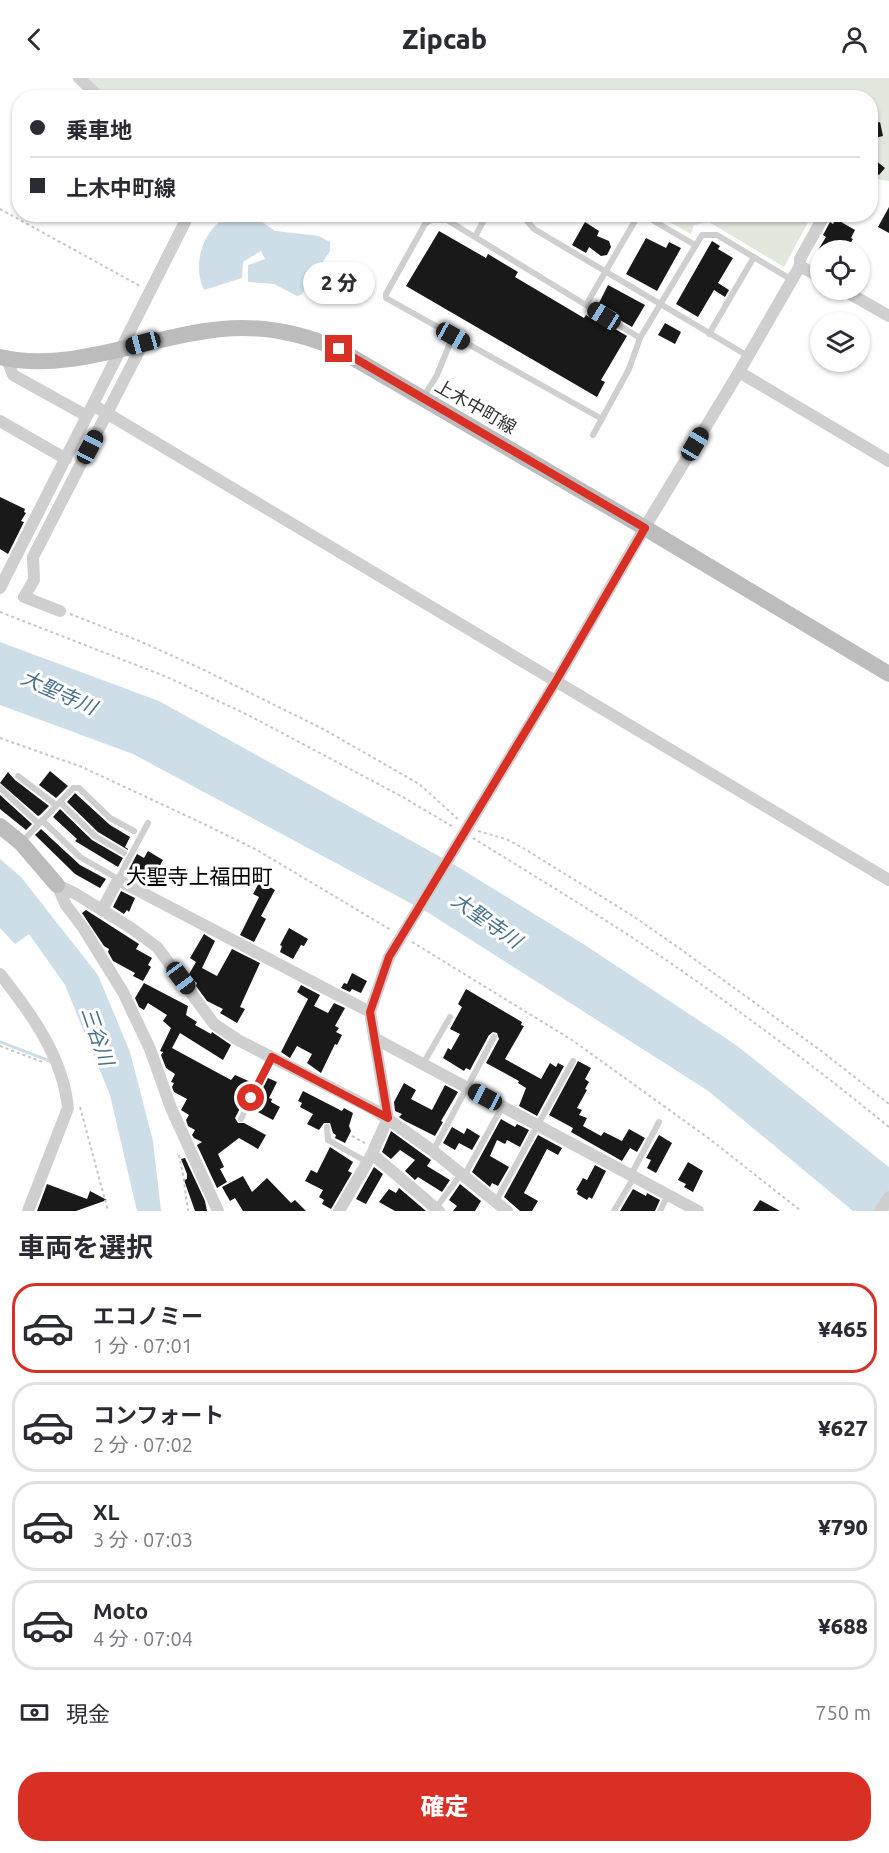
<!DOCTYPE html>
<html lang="ja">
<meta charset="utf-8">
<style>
body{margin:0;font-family:Ubuntu,"Noto Sans JP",sans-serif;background:#f7f7f7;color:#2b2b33;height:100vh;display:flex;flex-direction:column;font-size:22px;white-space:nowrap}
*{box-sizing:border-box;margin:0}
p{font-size:20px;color:#7c7c81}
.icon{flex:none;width:33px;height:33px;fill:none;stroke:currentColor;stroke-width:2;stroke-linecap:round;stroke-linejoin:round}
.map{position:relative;height:1133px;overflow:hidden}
.details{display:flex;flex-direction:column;background:#fff;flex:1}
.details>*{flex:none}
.banner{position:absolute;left:12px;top:12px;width:866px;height:132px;border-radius:24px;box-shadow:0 2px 4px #0004;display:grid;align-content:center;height:132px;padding:0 18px;background:#fff}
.controls{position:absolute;left:810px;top:162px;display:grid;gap:12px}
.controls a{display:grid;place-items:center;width:60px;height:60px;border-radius:50%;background:#fff;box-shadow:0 2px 4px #0004;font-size:30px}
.end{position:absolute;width:27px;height:27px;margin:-14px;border:8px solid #d93025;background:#fff;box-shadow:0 0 0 3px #fff}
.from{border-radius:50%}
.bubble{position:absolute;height:42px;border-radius:21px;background:#fff;box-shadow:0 2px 4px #0004;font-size:20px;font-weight:800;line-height:42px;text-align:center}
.car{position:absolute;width:18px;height:36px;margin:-18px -9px;border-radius:8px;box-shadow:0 0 4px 2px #0007;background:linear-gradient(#222 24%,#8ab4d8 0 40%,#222 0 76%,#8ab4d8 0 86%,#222 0)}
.banner b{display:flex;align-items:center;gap:21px;height:57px;font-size:22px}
.banner b+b{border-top:2px solid #e1e1e2}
.banner i{width:15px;height:15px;background:#2b2b33}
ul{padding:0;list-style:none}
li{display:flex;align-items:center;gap:18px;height:90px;margin:0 12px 9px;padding:0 6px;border:3px solid #e1e1e2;border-radius:24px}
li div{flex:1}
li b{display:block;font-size:22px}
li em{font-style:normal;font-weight:800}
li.selected{border-color:#d93025}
li>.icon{width:54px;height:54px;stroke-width:1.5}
h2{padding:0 18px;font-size:27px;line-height:72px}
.pay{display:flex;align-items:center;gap:15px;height:66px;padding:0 18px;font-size:22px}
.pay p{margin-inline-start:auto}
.cta{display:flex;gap:12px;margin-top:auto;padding:12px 18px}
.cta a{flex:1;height:69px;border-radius:24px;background:#d93025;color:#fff;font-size:24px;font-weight:800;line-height:69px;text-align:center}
header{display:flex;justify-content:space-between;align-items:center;height:78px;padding:0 18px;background:#fff;font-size:27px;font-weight:800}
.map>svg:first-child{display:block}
.green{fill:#e2e8dd}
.water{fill:#cedee8}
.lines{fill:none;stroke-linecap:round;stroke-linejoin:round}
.stream{stroke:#cedee8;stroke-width:3}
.building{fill:#191919}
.path{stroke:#c6c6c6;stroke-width:2;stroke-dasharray:3 3;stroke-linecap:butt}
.lane{stroke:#cfcfcf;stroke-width:6}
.street{stroke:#cfcfcf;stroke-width:12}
.secondary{stroke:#bcbcbc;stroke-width:16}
.route{stroke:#d93025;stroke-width:8}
.labels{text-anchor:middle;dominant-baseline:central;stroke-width:6;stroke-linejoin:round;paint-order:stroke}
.street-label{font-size:18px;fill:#323232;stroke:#fff}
.water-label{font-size:20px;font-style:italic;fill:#48718c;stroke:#fff}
.quarter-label{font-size:21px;fill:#000;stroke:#fff}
</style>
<header><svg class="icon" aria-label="back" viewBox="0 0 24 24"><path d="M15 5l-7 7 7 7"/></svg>Zipcab<svg class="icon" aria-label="person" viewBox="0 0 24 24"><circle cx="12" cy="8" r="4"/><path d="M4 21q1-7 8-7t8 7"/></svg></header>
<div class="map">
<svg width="889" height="1133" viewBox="0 0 889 1133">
<rect width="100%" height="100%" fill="#fff"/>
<path class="green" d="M87 0H889V103L870 100V20H106Z
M657 137 812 136V137L784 189 709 144 694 147 691 156Z"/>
<path class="water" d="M233 136 247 137 258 141 275 153 319 158 330 164V173L302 216 297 218 274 206 248 204V187L265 181 261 173 243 184 242 200 204 212C191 185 204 147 233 136Z
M0 564 159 623 455 787 588 869 736 967 889 1089V1133H853L707 1012 427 834 133 676 0 627Z
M0 781 21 799 98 897 130 974 153 1063 161 1133H137L110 1017 65 907 29 856 15 866 0 850Z"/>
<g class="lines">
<path class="stream" d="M0 964 50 983"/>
</g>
<path class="building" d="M880 44 883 58 870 61V47Z
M870 78 885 90 879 97 870 90Z
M889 129V155L878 149Z
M836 141 855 152 851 160 853 161 846 172H818L826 159 823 157 830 144 833 146Z
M585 144 599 153 597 158 609 163 611 169 607 177 601 178 589 169 586 175 572 167Z
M439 153 486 180 488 176 518 194 515 199 584 240 586 237 608 250 610 248 627 258 601 302 605 304 597 319 406 208Z
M646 160 666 170 669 164 681 170 657 213 626 196Z
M712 163 720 168 718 171 733 180 718 205 729 212 725 219 714 212 698 239 676 226Z
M608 207 645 227 632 249 615 239 617 235 599 225Z
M665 245 681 254 675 266 658 257Z
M0 419 25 431 24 434 26 435 21 443 24 444 8 476 0 471Z
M50 693 68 708 56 720 39 707Z
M8 694 15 702 49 728 40 737 38 738 0 705Z
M75 715 110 747 130 759 125 769 128 771V772L98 754 67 724Z
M0 717 32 746 26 752 0 731Z
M60 731 92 762 123 780 118 789 75 763 77 761 53 739Z
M41 751 80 787 106 801 100 810 75 796 35 757Z
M148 773 163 782 152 802 146 799 143 806 126 797 137 776 144 780Z
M260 803 275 812 261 838 266 841 254 864 240 857 259 819 253 816Z
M121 813 135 820 129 834 127 832 124 836 113 829Z
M86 832 139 866 136 871 152 880 148 887 151 889 143 903 133 898 135 895 113 883 108 874 109 871 104 868 82 835Z
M289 850 308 861 304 868 301 867 293 881 280 874 282 868 280 867Z
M204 856 215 863 202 890 217 898 232 871 260 885 240 929 245 931 237 945 220 935 223 931 207 923 196 908 197 905 188 898 196 884 190 880Z
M352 895 367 903 361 915 352 911 350 914 341 910 344 905 347 906Z
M144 905 188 928 186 937 197 944 195 947 211 956 212 954 231 967 223 982 180 955 172 970 231 1002 235 997 253 1005 235 1040 238 1045H244L266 1057 258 1071 239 1060 218 1076 224 1089 220 1091 227 1104 217 1110 197 1067 202 1064 194 1060 192 1057 195 1052 188 1048 186 1042 189 1037 181 1032 187 1021 174 1014 172 1009 174 1005 171 1004 175 996 166 990 161 977 163 974 160 973 171 950 163 943 167 937 148 925 144 932 139 929 135 920Z
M301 907 320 917 314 928 328 935 334 925 345 930 335 948 339 950 336 954 342 957 337 967 335 966 321 995 307 985 312 976 297 968 290 980 281 974 308 921 297 914Z
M466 911 522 944 521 947 524 948 505 981 541 1001 550 985 556 989 558 985 564 988 537 1038 519 1028 526 1010 518 1005 519 1003 486 985 499 961 497 955 493 954 489 957 470 992 466 990 464 993 443 980 448 970 451 972 460 956 450 951 462 929 458 926Z
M578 983 591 990 585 1001 589 1004 585 1011 587 1012 577 1030 582 1032 579 1037 587 1040 583 1048 601 1058 604 1054 622 1063 629 1051 645 1060 637 1074 630 1070 622 1083 571 1054 573 1050 549 1037Z
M268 1000 277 1004 269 1020 272 1021 271 1024 280 1029 273 1042 252 1031Z
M404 1005 416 1012 411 1021 432 1032 445 1007 458 1014 441 1043 443 1044 435 1058 405 1043 399 1039 402 1036 395 1033 394 1024Z
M303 1013 342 1033 344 1030 353 1035 349 1048 351 1053 345 1065 335 1060 336 1057 333 1055 330 1045H324L319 1052 307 1046 313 1036 300 1029 302 1025 298 1023Z
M501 1041 515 1049 517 1046 529 1052 520 1069 507 1062 505 1066 497 1062 490 1078 509 1089 498 1108 492 1105 490 1109 472 1094Z
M452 1049 464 1056 467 1050 480 1058 472 1072 459 1065 455 1072 443 1065Z
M391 1053 431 1082 427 1088 450 1102 442 1114 418 1099 415 1102 405 1093 415 1082 400 1072 391 1081 382 1074Z
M538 1057 562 1070 558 1077 547 1071 524 1115 538 1123 532 1133H520L504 1119Z
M659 1057 672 1065 656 1095 647 1090 651 1082 646 1080Z
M330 1069 353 1084 348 1093 352 1095 331 1131 322 1126 324 1122 319 1119 323 1112 305 1103 311 1092 317 1095Z
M185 1080 205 1123 207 1133H195L184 1102 187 1101V1096L181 1081Z
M688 1084 703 1093 693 1114 684 1109 686 1106 678 1102Z
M595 1087 606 1093 592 1121 589 1119 587 1122 577 1116 578 1113 576 1112 583 1100 587 1102Z
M374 1089 383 1096 366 1126 356 1121Z
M243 1098 252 1114 267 1100 291 1125 295 1122 306 1133H243L235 1120 230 1123 222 1109Z
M47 1106 87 1121 90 1113 107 1122 76 1133H37Z
M460 1106 481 1123 475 1133H453L457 1128 449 1122Z
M399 1110 426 1133H395L379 1124 389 1111 396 1115Z
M633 1111 646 1118 647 1115 660 1122 655 1133H620Z
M760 1122 780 1133H753Z"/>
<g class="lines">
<path class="path" d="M0 131 140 208
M0 534 167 599 248 637 401 718 455 750
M70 536 137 562 202 591 325 652 419 706 458 741
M0 660 82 689 204 746 257 772 391 852
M478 753 506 761 523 770 633 838 679 870 820 972 889 1026
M473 760C544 804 616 847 685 895 755 944 823 995 889 1049
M412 864 572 962 711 1062 801 1133
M0 968 45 985
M80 1029 108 1133
M352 1058 365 1065
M179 1077 183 1096 188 1133"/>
<path class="lane" d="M521 136 534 151 748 278
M642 136 695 167
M447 142 452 139 481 136
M475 159 487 136
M586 227 639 136
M709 256 754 179
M423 320 437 297 453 258
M602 341 386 220V216L425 146 431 142H447L640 260
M593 357 629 291 640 260 702 157H717L792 202
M18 698 56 727
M0 710 39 746
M60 724 95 758 124 775
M42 742 80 779 113 798
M21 765 73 710H79L110 740 134 753
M118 801 148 745
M423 986 450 939
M241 1041 272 980
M327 1049 328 1062 367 1084
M433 1073 494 959
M631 1097 659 1044
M464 1098 502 1029
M496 1123 573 983
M436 1130 461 1096
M614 1133 634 1099
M660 1133 668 1117"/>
<path class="street" d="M79 0 100 20
M800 188 820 199
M843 212 889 238
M7 281 13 297 87 338
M739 294 889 383
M93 327 889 802
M0 343 66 381
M0 510 189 136
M60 533 24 519 34 502 33 479 143 265
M57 807 76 816 131 850 157 869 214 946 238 962 375 1032 433 1073 507 1133
M57 807 66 827 84 851 123 914 150 971 171 1030 218 1133
M102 832 118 802 370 934
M0 896C31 935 63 979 68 1030L28 1133
M374 960 698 1133
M372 1076 439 1133
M339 1133 372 1076 388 1040 370 934 389 879 556 603 651 439 739 294 800 188V181L825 136
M880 1133 889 1119"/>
<path class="secondary" d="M0 279C71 296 151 257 222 251 263 247 301 255 338 271L645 450 889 596
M0 748 21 765 57 807"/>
</g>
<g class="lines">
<path class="route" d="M251 1020 272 979 388 1040 370 934 389 879 556 603 645 450 339 271"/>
</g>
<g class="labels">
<g class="street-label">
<text transform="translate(476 328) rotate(30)">上木中町線</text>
</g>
<g class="water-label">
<text transform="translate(59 614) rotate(24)">大聖寺川</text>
<text transform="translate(487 842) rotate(35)">大聖寺川</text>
<text transform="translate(98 958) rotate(71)">三谷川</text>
</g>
<g class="quarter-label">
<text x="199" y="798">大聖寺上福田町</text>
</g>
</g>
</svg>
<div class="controls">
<a><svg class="icon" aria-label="locate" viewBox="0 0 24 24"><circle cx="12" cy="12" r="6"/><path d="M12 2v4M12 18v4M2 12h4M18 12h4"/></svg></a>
<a><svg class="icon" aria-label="layers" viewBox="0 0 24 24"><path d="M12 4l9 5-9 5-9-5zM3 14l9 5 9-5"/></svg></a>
</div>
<i class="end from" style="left:251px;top:1020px"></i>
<i class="end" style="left:339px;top:271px"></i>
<div class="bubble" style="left:303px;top:184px;width:72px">2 分</div>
<i class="car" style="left:604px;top:238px;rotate:302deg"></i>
<i class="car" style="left:453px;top:258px;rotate:119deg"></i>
<i class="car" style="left:143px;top:265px;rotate:255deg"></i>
<i class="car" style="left:695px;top:366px;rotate:31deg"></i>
<i class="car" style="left:90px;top:369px;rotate:28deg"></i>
<i class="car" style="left:181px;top:900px;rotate:143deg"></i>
<i class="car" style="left:485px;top:1019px;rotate:298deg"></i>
<div class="banner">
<b><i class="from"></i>乗車地</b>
<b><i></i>上木中町線</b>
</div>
</div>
<section class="details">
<h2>車両を選択</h2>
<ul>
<li class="selected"><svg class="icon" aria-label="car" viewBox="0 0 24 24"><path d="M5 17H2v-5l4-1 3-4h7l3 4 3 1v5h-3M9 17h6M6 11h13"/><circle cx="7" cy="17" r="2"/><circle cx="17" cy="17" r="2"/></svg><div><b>エコノミー</b><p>1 分 · 07:01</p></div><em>¥465</em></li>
<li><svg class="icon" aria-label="car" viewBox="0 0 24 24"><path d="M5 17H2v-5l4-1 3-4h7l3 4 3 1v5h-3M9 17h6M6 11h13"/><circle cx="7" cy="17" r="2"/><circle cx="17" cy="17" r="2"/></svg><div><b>コンフォート</b><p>2 分 · 07:02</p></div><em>¥627</em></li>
<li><svg class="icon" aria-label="car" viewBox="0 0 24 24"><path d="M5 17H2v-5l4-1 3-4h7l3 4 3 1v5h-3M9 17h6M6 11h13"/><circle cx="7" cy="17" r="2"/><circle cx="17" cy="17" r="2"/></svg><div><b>XL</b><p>3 分 · 07:03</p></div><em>¥790</em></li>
<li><svg class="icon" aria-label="car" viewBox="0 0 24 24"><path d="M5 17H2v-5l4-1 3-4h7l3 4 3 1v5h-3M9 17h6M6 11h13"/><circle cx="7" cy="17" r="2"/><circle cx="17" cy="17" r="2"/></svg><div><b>Moto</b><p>4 分 · 07:04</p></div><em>¥688</em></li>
</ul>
<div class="pay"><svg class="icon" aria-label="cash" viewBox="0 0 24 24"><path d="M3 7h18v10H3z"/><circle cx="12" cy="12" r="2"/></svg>現金<p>750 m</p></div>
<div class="cta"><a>確定</a></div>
</section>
